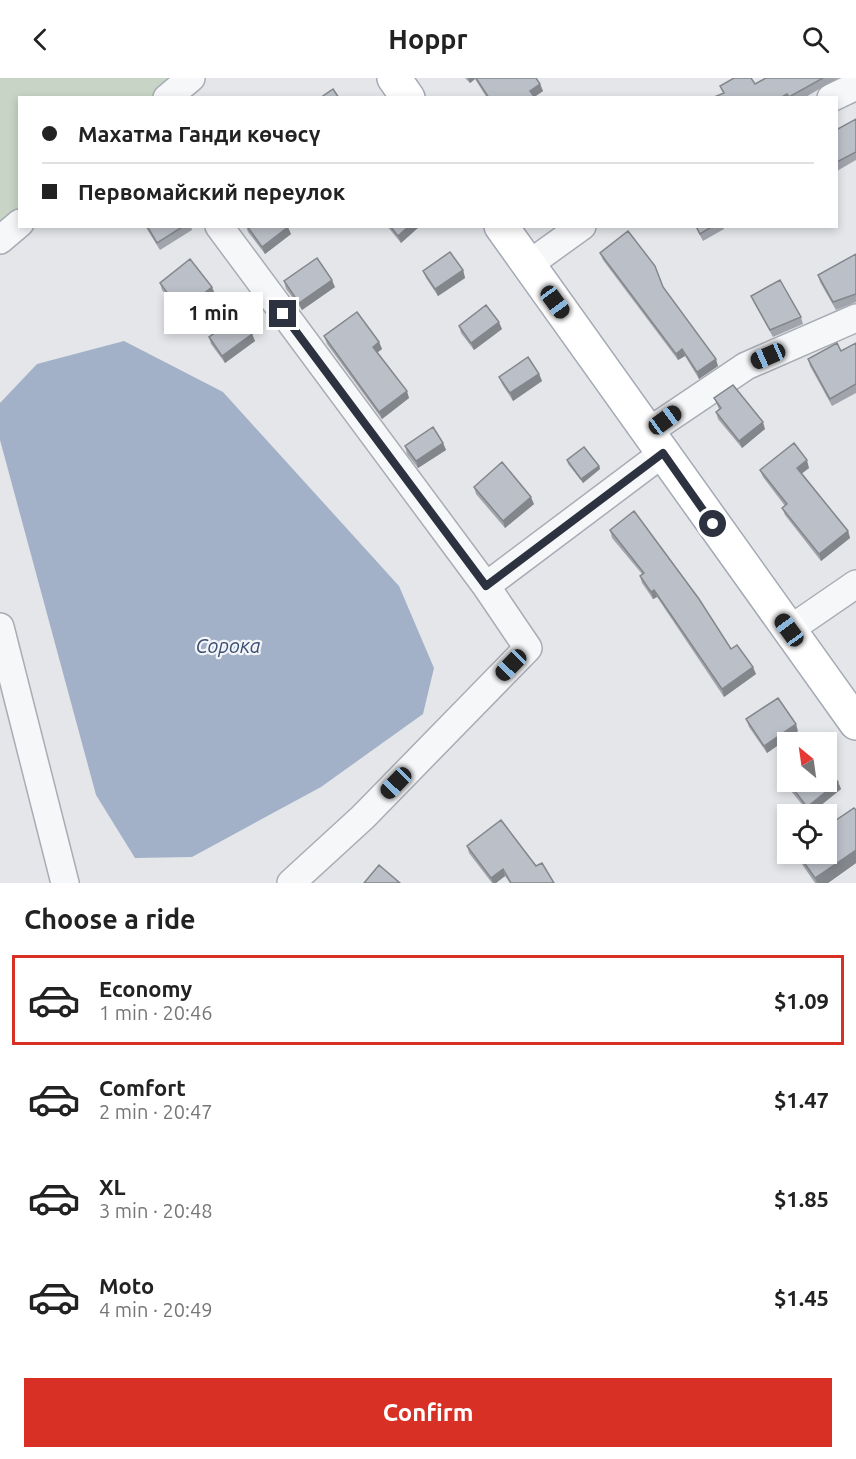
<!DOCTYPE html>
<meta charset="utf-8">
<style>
body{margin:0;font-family:Ubuntu,sans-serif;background:#f2f2f2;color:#222;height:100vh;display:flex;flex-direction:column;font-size:22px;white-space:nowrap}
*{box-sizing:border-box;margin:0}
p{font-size:20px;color:#767676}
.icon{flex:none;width:33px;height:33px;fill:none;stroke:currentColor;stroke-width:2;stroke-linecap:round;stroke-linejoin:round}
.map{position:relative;height:805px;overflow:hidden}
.details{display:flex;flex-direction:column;background:#fff;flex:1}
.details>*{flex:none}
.hud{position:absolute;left:18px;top:18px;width:820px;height:132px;border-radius:0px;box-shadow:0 3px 9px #0003;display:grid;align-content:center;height:132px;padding:0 24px;background:#fff}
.needle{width:39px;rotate:331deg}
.tools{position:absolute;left:777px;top:654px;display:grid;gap:12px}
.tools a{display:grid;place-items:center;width:60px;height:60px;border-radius:0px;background:#fff;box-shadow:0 3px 9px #0003;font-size:30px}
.end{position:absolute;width:27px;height:27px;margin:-14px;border:8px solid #2d3241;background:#fff;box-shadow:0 0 0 3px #fff}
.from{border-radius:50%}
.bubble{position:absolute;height:42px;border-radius:0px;background:#fff;box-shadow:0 3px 9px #0003;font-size:20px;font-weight:600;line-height:42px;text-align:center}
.car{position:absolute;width:18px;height:36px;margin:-18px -9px;border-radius:8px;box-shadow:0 0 4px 2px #0007;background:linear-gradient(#222 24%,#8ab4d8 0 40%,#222 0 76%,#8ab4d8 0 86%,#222 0)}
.hud b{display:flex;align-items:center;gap:21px;height:57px;font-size:22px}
.hud b+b{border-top:2px solid #e0e0e0}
.hud i{width:15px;height:15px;background:#222}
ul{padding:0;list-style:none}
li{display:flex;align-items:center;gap:18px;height:90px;margin:0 12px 9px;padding:0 12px;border:3px solid transparent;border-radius:0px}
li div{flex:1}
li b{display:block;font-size:22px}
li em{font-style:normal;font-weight:600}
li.current{border-color:#d93025}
li>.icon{width:54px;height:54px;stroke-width:1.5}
h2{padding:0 24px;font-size:27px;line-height:72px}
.primary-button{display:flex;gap:12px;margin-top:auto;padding:12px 24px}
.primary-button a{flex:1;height:69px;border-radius:0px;background:#d93025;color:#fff;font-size:24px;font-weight:600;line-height:69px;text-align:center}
header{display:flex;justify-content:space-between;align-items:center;height:78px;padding:0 24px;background:#fff;font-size:27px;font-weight:600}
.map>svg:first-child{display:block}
.green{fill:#c8d4c6}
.water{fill:#a2b1c7}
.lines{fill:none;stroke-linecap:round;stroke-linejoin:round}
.minor-casing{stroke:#a9acb4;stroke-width:30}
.major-casing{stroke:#a4a9b5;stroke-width:36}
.minor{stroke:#f6f7f9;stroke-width:27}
.major{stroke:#fff;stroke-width:33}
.wall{fill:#a1a4ab}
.shaded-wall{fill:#83868b}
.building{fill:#bbbfc7;stroke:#83868b;stroke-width:1.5}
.route{stroke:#2d3241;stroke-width:8}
.labels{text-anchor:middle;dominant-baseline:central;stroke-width:4.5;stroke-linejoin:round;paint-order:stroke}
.water-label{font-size:20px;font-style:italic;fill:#3a4e72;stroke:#f3f5f8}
</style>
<header><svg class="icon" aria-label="back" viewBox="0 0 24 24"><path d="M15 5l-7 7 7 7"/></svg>Hoppr<svg class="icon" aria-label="search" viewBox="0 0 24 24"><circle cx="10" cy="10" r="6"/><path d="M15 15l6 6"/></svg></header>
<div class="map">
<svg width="856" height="805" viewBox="0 0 856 805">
<rect width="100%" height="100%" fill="#e4e6ea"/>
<path class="green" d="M0 0H174L151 19 20 20 19 133 0 150Z"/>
<path class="water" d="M124 263 223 314 399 508 434 590 423 636 321 709 192 779 135 780 96 717 0 362V325L37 286Z"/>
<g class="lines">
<defs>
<path id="minor" d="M167 20 191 0
M831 20 856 8
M219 148 486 508 663 375
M0 162 20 145
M528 187 582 148
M648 354 746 288 856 240
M0 549 65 805
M789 552 856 506
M291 805 363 739 528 570 486 508"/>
<path id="major" d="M394 0 408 20
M501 148 856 645"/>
</defs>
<use href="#minor" class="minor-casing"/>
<use href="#major" class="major-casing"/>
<use href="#minor" class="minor"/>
<use href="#major" class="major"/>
</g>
<path class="wall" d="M465 0H536L540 6 543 13 534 19 535 20H487L475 1 470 5Z
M766 0H838L804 20H712L723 15 720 8 755 6Z
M856 41V82L837 93V49L838 51Z
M145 148H191L192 152 160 172Z
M246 148 291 156 265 176 248 154Z
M387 148H420L401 165Z
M695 148H723L724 151 703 163Z
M600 175 663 209 718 288 699 301 685 278 678 282 603 182Z
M856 176V224L836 232 820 204 818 197Z
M463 192 465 200 438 218 426 200 423 193Z
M284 203 335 209 302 232 286 211Z
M160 205 215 216 184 240 162 212Z
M751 218 801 239 803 246 773 259 754 225Z
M459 248 502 251 474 272 461 255Z
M252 256 255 263 225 285 211 266 209 259Z
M324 258 379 264 382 271 377 275 409 320 382 341 327 266Z
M856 265V315L832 328 810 288 808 281 841 273Z
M539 296 542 303 513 323 502 306 499 299Z
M714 320 765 351 742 370 718 341 716 334 719 331Z
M443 365 446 372 418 390 407 376 405 368Z
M567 382 599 388 600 391 583 405 568 386Z
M809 390 802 395 848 453 850 460 821 483 785 437 782 430 785 428 763 399 760 392Z
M474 409 534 426 505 450 476 416Z
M610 452 731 571 756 596 724 619 657 519 653 521 642 505 640 498 642 496 612 460Z
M746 641 798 653 767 675 749 649Z
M788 704H838L841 711 810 736 790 712Z
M856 732V785L828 805H815L799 782 796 776H826Z
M467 768 536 788 554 805H510L505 798 496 805H492L469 775Z"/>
<path class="shaded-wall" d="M468 0H474L475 1 470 5Z
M540 6 543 13 533 20 530 13Z
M409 148H420L401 165 398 158Z
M288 149 291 156 265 176 262 169Z
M463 192 465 200 438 218 435 211Z
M332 202 335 209 302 232 299 225Z
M212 209 215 216 184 240 181 233Z
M499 244 502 251 474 272 471 265Z
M252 256 255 263 225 285 222 278Z
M379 264 382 271 375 276 373 269Z
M682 271 685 278 678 282 676 276Z
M716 281 718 288 699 301 697 294Z
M539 296 542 303 513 323 510 315Z
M407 313 409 320 382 341 379 334Z
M763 344 765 351 742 370 739 363Z
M443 365 446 372 418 390 416 383Z
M807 382 809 390 800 397 797 390Z
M599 388 600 391 583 405 581 401Z
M531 419 534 426 505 450 503 443Z
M848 453 850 460 821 483 819 476Z
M654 512 657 519 653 521 651 514Z
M753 589 756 596 724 619 722 611Z
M796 646 798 653 767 675 764 668Z
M838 704 841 711 810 736 807 729Z
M856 772V785L828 805H817L815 800Z
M503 791 505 798 496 805H493L491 800Z"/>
<path class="building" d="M476 0H536L540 6 530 13 535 20H489Z
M734 0H751L755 6 766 0H823L789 19 787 16 780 20H712L724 15 720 8Z
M333 11 339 20H320Z
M856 41V74L837 84V49L838 51Z
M147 148H184L157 165Z
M247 148H288V149L262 169Z
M390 148H409L398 158Z
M696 148H713L700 156Z
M628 153 655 188 663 209 716 281 697 294 682 271 676 276 600 175Z
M450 174 463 192 435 211 423 193Z
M856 176V216L833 224 818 197Z
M317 180 332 202 299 225 284 203Z
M190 181 212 209 181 233 160 205Z
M780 202 801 239 770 252 751 218Z
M486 227 499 244 471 265 459 248Z
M357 234 379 264 373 269 407 313 379 334 324 258Z
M239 238 252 256 222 278 209 259Z
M837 265 841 273 856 265V306L830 321 808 281Z
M528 279 539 296 510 315 499 299Z
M733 307 763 344 739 363 716 334 721 330 714 320Z
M433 349 443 365 416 383 405 368Z
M794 365 807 382 797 390 848 453 819 476 782 430 787 426 760 392Z
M584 369 599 388 581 401 567 382Z
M502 384 531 419 503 443 474 409Z
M634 433 699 521 731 571 737 567 753 589 722 611 654 512 651 514 640 498 644 495 610 452Z
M778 620 796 646 764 668 746 641Z
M826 690 838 704 807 729 788 704H826Z
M854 730 856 732V772L815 800 798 776H826V749Z
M501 742 536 788 542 785 554 805H511L503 791 491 800 467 768Z
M379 787 400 805H364Z"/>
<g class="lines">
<path class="route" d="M283 236 486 508 663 375 713 446"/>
</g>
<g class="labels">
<g class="water-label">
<text x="228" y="567">Сорока</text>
</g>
</g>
</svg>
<div class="tools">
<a><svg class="needle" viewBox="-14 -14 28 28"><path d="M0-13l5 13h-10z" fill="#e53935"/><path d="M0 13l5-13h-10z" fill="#767676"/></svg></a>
<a><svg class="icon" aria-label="locate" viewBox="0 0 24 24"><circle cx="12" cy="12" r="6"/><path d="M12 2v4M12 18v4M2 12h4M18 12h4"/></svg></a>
</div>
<i class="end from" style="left:713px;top:446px"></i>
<i class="end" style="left:283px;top:236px"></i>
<div class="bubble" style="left:164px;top:214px;width:99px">1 min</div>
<i class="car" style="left:555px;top:224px;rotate:144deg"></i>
<i class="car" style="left:768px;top:278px;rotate:246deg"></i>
<i class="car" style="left:665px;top:342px;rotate:54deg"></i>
<i class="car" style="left:789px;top:552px;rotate:324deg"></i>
<i class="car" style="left:511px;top:587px;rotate:224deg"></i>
<i class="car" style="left:396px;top:705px;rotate:224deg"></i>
<div class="hud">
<b><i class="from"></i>Махатма Ганди көчөсү</b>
<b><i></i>Первомайский переулок</b>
</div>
</div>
<section class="details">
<h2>Choose a ride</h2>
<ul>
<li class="current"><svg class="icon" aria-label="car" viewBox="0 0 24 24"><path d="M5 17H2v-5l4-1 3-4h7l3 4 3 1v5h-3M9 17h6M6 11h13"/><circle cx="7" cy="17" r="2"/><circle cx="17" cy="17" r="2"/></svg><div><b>Economy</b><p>1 min · 20:46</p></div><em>$1.09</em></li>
<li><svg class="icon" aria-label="car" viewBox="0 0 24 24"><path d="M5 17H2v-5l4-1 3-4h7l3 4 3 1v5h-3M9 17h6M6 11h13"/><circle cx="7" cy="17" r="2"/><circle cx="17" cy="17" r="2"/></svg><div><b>Comfort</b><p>2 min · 20:47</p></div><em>$1.47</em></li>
<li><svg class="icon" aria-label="car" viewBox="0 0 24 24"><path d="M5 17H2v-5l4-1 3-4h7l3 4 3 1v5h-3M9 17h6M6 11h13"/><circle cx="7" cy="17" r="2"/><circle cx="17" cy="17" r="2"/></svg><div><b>XL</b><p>3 min · 20:48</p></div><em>$1.85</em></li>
<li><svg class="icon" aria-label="car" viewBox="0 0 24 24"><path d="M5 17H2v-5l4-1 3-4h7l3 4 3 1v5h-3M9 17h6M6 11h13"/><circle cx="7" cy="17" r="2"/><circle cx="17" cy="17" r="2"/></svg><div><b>Moto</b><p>4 min · 20:49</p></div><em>$1.45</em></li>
</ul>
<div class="primary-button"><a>Confirm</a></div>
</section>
